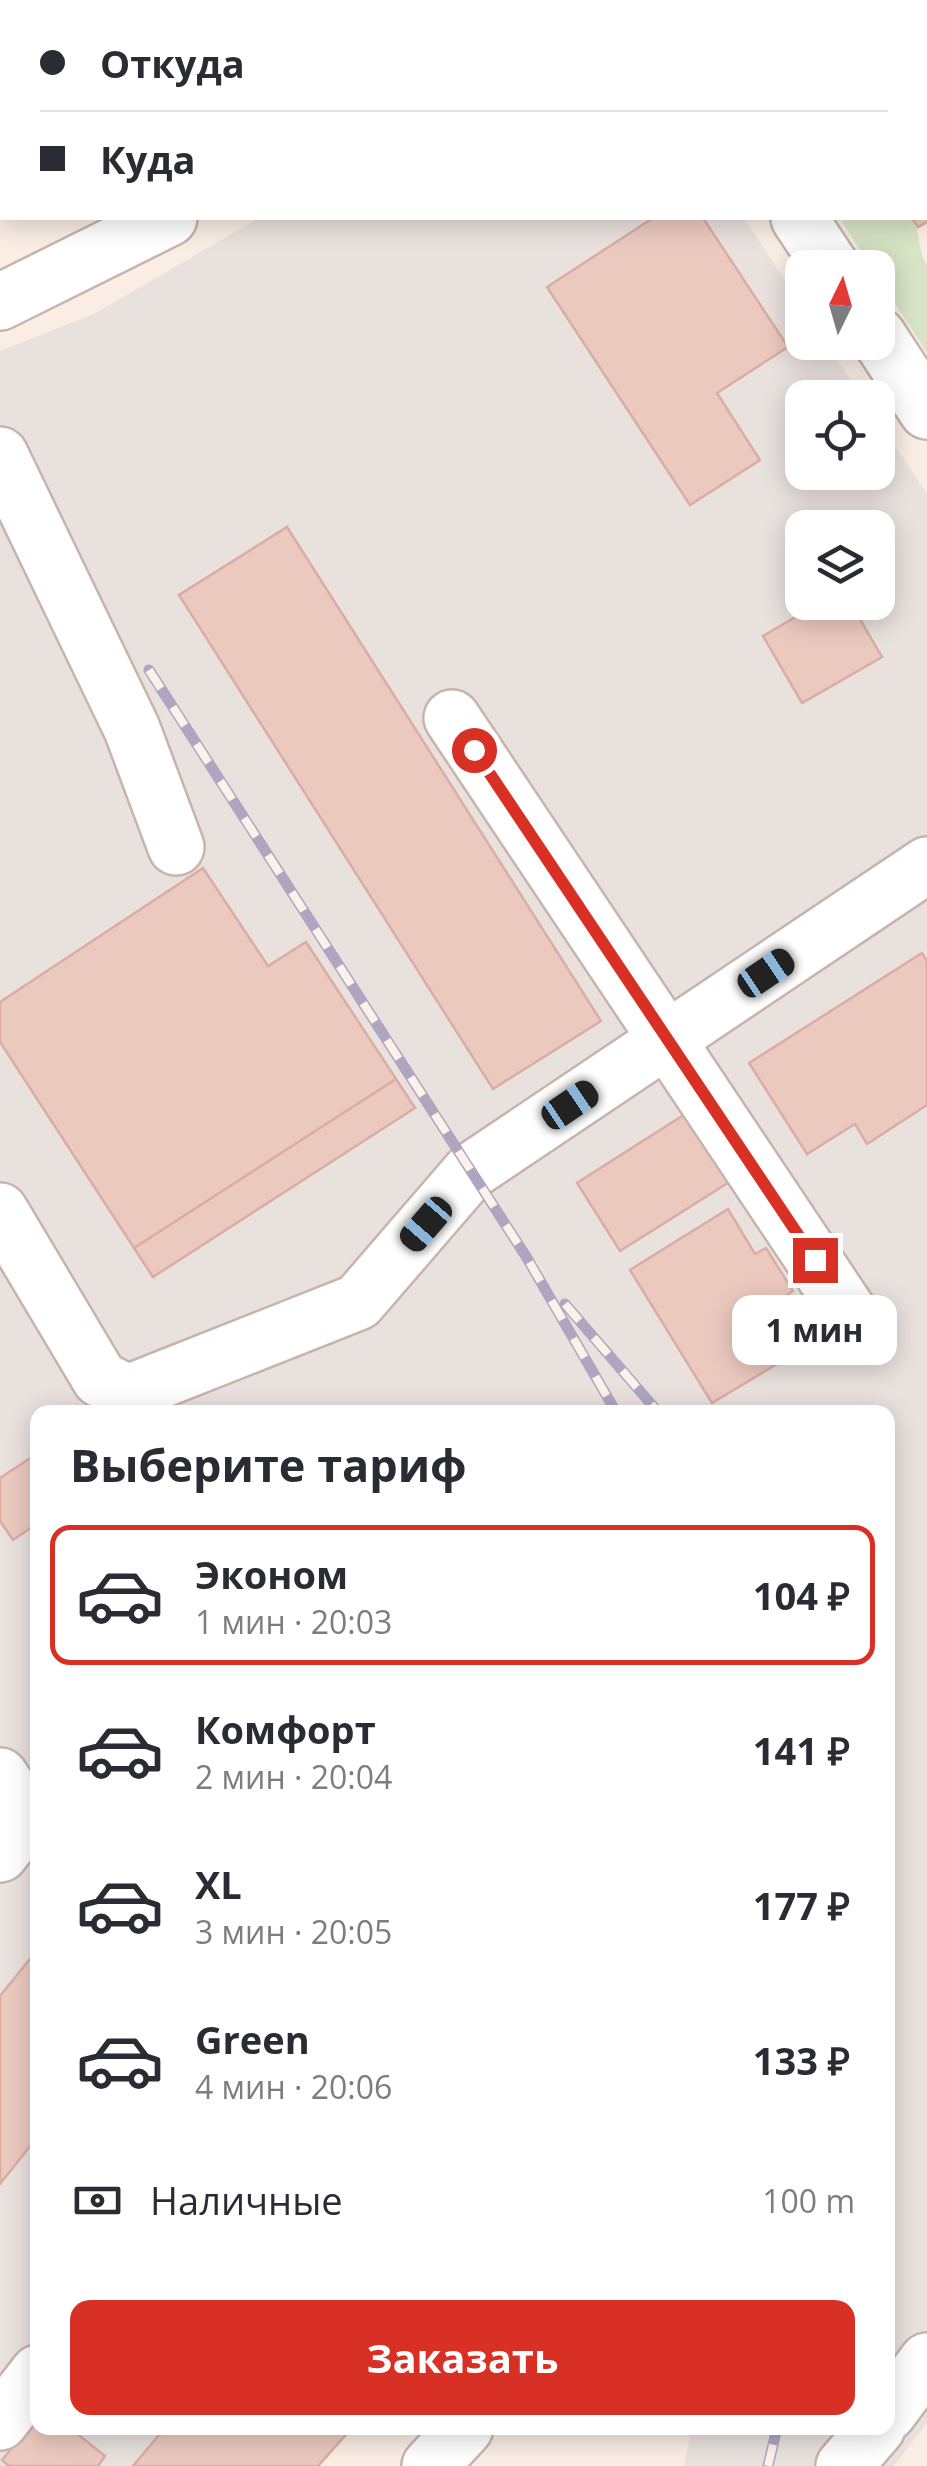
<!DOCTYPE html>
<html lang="ru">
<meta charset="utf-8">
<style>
body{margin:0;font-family:"Open Sans",sans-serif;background:#f7f7f7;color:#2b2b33;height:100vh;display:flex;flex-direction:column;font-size:38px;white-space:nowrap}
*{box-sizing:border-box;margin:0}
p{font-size:32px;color:#7c7c81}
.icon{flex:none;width:55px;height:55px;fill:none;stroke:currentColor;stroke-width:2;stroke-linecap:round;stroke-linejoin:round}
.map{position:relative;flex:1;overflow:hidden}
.side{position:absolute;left:30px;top:1405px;width:865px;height:1030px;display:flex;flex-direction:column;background:#fff;border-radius:20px;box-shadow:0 5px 25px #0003}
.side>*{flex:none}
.banner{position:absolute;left:0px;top:0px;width:928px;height:220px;box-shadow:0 5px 25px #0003;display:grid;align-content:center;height:220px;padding:0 40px;background:#fff}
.needle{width:65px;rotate:5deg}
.buttons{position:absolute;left:785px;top:250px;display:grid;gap:20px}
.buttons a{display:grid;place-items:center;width:110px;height:110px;border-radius:20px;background:#fff;box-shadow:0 5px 25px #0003;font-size:50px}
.end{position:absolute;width:45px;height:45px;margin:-22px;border:12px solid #d93025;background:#fff;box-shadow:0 0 0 5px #fff}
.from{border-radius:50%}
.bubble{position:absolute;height:70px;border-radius:20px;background:#fff;box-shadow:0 5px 25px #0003;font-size:32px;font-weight:700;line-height:70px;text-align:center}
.car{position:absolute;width:30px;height:60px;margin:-30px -15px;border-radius:12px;box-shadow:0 0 8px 2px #0007;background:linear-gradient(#222 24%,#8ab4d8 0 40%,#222 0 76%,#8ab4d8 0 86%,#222 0)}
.banner b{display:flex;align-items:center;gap:35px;height:95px;font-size:38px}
.banner b+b{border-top:2px solid #e1e1e2}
.banner i{width:25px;height:25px;background:#2b2b33}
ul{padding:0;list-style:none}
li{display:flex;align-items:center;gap:30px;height:140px;margin:0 20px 15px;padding:0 20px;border:5px solid transparent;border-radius:20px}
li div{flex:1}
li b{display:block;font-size:38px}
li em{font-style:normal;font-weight:700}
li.current{border-color:#d93025}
li>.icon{width:90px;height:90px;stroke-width:1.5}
h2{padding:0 40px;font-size:45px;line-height:120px}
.pay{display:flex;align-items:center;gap:25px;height:110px;padding:0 40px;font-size:38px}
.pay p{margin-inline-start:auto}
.primary-button{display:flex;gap:20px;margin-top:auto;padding:20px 40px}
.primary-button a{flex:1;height:115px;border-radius:20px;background:#d93025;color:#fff;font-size:40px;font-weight:700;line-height:115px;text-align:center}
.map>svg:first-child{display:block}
.industrial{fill:#e9e1de;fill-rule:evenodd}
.green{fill:#d7e4c5}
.building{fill:#ebc9bf;stroke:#dbada2;stroke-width:2.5}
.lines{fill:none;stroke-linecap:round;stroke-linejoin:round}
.minor-casing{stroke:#c8b4ac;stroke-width:60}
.minor{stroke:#fff;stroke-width:55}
.rail-casing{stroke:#afa5c1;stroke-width:11}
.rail{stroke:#fcf2ea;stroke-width:8;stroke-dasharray:22;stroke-linecap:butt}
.route{stroke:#d93025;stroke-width:12}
</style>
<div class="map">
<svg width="927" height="2466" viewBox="0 0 927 2466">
<rect width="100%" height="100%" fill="#f9ede4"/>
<path class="industrial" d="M0 0H381L2 2V160Z
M259 218H744L802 307V342L826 343 862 397 802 398V472H878V421L927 494V2423L894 2466H684L692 2428H888V1412H38V2428H352L318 2466H0V351L94 314ZM802 528H878V602H802Z"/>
<path class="green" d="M849 218H912C921 233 917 250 927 265V353L878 277V268L871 267 842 222Z"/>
<path class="building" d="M927 8V222L918 227 912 218H925Z
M653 218H703L788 347 717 393 760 460 690 505 547 287Z
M287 527 601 1021 493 1089 179 595Z
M821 602H850L882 657 802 703 763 636Z
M203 868 268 966 306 942 396 1079 134 1248 0 1042V1002Z
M922 953 927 961V1105L867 1144 855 1124 807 1154 749 1063Z
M396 1079 415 1108 153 1277 134 1248Z
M701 1104 745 1172 620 1251 577 1183Z
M728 1209 755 1254 766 1248 793 1291 772 1305 800 1350 712 1403 630 1270Z
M38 1453V1523L13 1540 0 1521V1478Z
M38 1949V2136L0 2184V1996Z
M38 2416V2428H70L105 2456 98 2466H9L2 2460Z
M165 2428H352L318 2466H133Z"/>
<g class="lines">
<defs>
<path id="minor" d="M656 0 657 2
M420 2 424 0
M543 2 547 0
M789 2 793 0
M799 218 832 268
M0 302 169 218
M878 336 927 411
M0 455 132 729 176 847
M452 718 856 1323
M0 1211 100 1379 128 1393 358 1302 471 1171 927 865
M0 1776 28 1818 0 1854
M888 2413 927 2361
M0 2422 38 2373
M430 2466 465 2428
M844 2466 877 2428"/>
</defs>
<use href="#minor" class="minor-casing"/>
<use href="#minor" class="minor"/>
<defs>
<path id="rail" d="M149 670 527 1258 616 1412
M565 1304 658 1412
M749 1412H750
M768 2466 777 2428"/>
</defs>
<use href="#rail" class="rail-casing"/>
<use href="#rail" class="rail"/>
</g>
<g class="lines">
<path class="route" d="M474 750 815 1260"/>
</g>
</svg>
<div class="buttons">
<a><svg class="needle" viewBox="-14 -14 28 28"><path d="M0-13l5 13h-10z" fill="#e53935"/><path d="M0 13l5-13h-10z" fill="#7c7c81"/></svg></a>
<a><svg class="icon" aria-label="locate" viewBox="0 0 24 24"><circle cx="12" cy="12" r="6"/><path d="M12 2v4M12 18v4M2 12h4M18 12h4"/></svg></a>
<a><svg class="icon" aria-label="layers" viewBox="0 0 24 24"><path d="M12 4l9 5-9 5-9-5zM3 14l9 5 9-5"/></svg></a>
</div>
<i class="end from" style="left:474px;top:750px"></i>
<i class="end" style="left:815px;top:1260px"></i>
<div class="bubble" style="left:732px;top:1295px;width:165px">1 мин</div>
<i class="car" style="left:766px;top:973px;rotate:56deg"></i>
<i class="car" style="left:570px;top:1105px;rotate:56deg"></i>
<i class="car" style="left:426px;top:1224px;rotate:221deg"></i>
<div class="banner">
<b><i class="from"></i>Откуда</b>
<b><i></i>Куда</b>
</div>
<section class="side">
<h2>Выберите тариф</h2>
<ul>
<li class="current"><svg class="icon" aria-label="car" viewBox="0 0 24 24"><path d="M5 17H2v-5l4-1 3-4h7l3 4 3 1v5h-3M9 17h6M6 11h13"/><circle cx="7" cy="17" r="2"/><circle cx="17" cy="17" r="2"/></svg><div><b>Эконом</b><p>1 мин · 20:03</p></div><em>104 ₽</em></li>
<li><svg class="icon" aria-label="car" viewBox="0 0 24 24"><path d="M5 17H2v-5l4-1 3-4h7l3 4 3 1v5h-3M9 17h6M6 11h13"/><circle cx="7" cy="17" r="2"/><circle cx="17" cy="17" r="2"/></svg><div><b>Комфорт</b><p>2 мин · 20:04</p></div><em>141 ₽</em></li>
<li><svg class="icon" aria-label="car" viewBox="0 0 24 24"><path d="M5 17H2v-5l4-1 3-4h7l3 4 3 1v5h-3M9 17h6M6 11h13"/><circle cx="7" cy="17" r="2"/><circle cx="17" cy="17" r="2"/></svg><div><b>XL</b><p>3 мин · 20:05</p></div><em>177 ₽</em></li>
<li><svg class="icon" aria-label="car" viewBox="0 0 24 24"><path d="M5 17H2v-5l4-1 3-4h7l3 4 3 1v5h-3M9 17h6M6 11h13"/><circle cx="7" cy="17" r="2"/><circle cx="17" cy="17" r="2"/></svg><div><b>Green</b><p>4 мин · 20:06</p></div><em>133 ₽</em></li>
</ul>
<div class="pay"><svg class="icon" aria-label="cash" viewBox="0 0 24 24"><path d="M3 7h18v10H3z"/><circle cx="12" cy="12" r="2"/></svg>Наличные<p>100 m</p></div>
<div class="primary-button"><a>Заказать</a></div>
</section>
</div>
